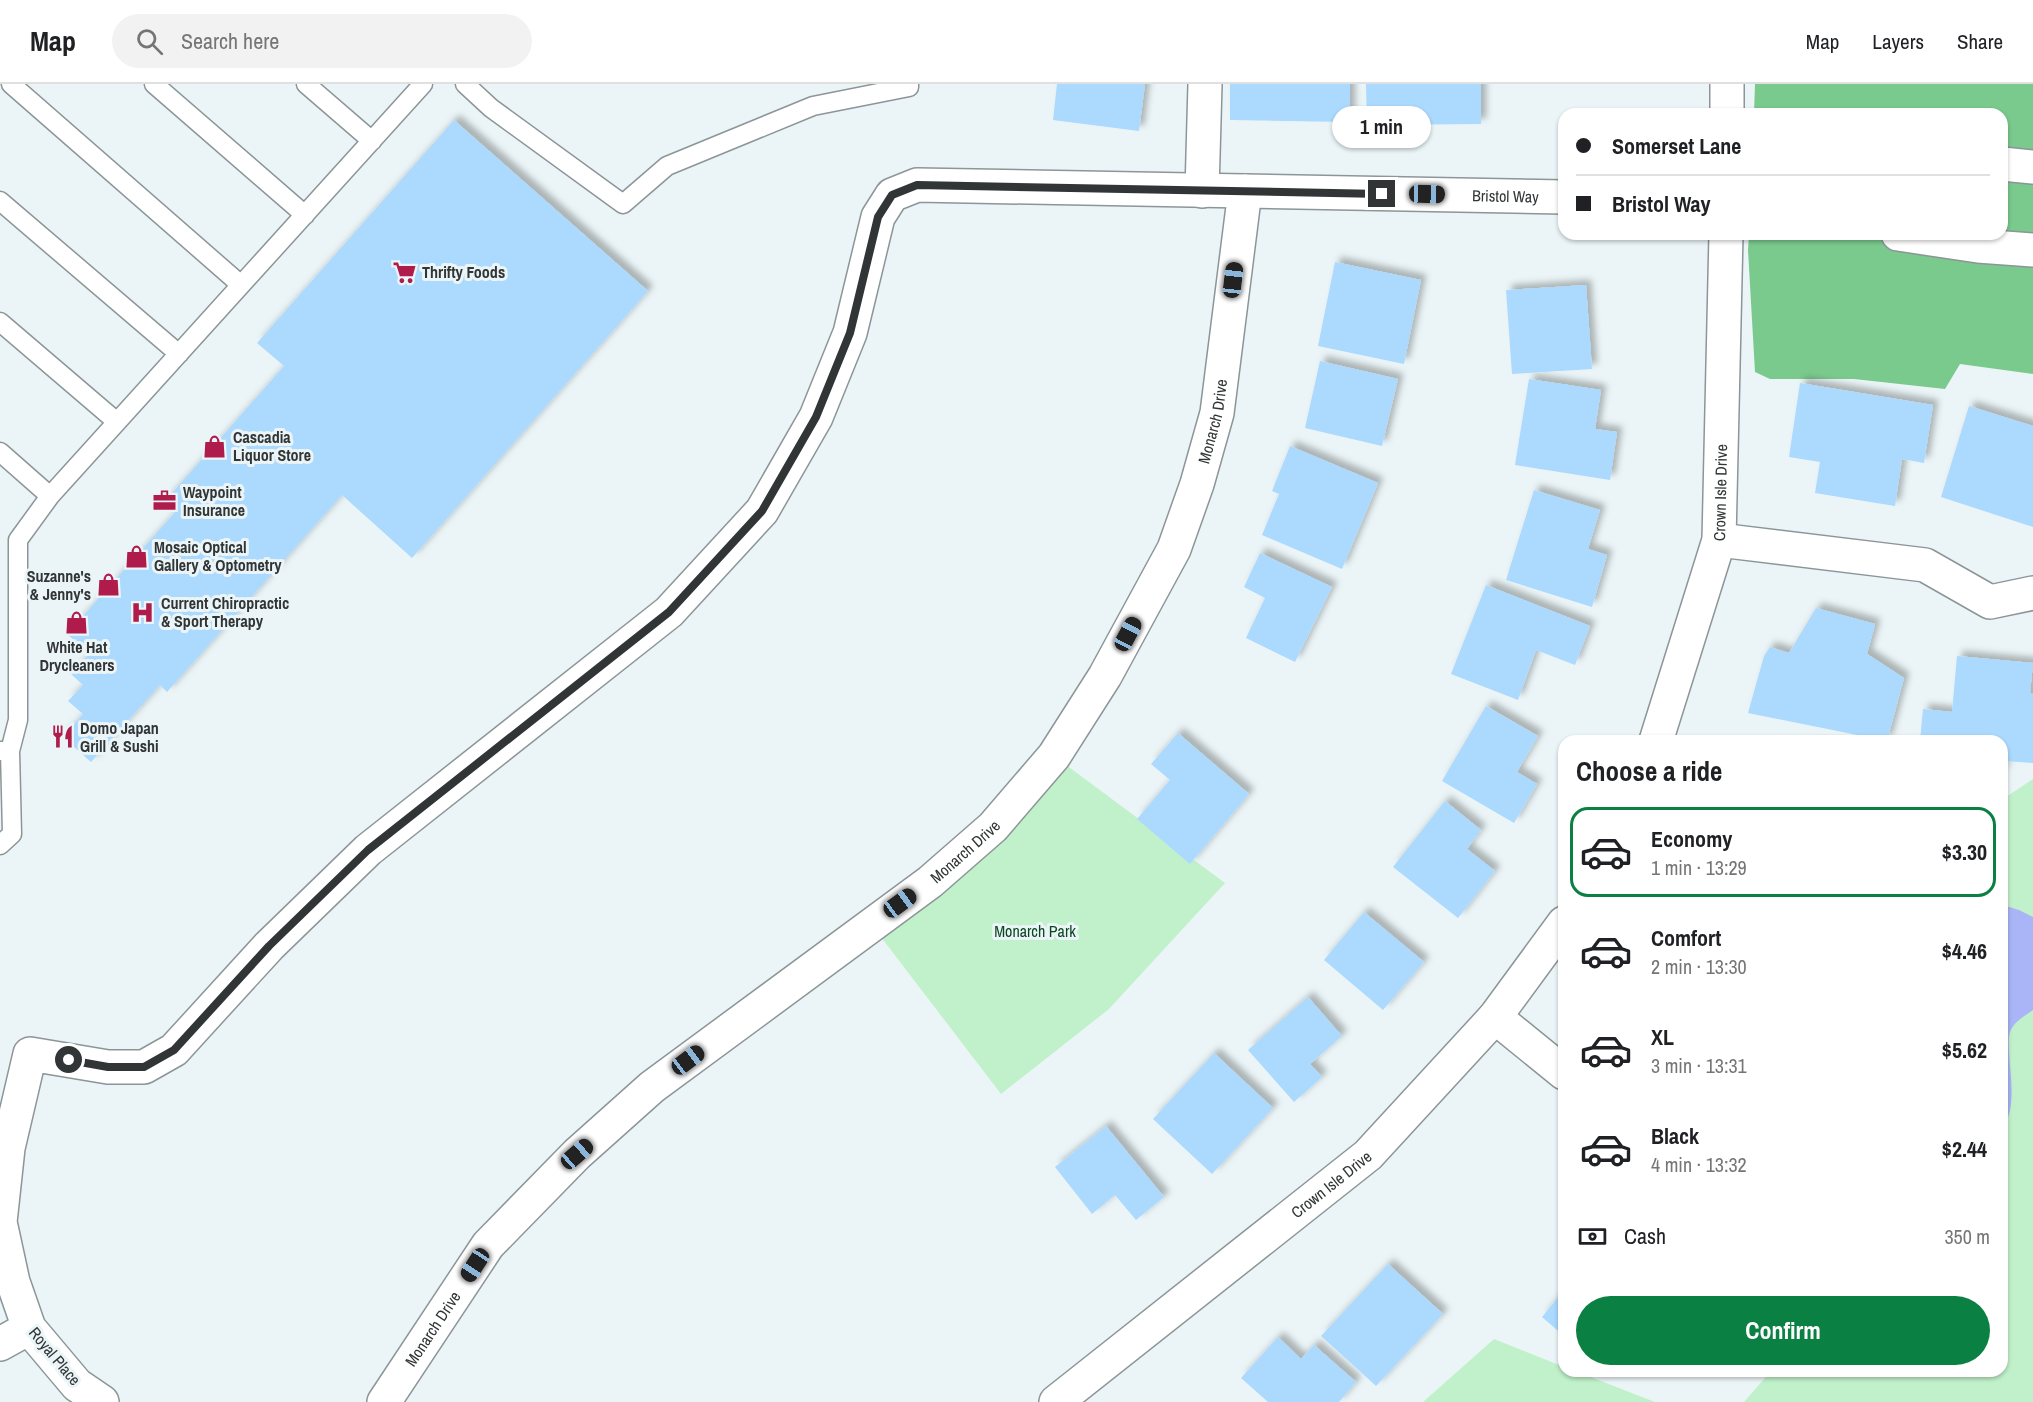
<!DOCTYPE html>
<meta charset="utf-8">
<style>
body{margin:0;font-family:"Archivo Narrow",sans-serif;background:#f2f2f2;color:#202124;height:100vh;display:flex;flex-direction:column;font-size:22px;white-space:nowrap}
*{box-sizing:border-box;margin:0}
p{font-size:20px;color:#757577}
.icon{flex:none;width:33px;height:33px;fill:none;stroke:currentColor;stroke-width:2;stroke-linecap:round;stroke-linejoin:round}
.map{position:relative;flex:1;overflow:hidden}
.drawer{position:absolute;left:1558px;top:651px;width:450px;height:642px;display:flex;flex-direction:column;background:#fff;border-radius:18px;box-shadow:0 2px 4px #0004}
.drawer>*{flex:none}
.top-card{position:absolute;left:1558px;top:24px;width:450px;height:132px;border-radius:18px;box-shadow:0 2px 4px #0004;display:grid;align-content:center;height:132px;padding:0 18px;background:#fff}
.end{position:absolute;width:27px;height:27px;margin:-14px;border:8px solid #313536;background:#fff;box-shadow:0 0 0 3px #fff}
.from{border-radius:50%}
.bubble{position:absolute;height:42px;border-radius:21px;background:#fff;box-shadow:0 2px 4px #0004;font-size:20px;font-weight:700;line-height:42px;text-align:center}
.car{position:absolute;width:18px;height:36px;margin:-18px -9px;border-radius:8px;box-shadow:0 0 4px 2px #0007;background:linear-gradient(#222 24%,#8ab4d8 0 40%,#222 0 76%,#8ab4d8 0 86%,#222 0)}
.top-card b{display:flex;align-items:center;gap:21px;height:57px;font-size:22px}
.top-card b+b{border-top:2px solid #e0e0e0}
.top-card i{width:15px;height:15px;background:#202124}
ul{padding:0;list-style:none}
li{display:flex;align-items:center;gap:18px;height:90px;margin:0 12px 9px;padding:0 6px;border:3px solid transparent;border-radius:18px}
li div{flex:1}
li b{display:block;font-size:22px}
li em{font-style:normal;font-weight:700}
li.active{border-color:#0b8043}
li>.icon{width:54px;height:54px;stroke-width:1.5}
h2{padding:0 18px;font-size:27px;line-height:72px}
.pay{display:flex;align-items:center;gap:15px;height:66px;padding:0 18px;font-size:22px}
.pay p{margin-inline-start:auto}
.button{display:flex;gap:12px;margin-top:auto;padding:12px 18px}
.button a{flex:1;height:69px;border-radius:36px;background:#0b8043;color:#fff;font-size:24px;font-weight:700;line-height:69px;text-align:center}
header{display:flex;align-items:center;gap:36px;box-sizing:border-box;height:84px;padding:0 30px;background:#fff;border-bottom:2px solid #e0e0e0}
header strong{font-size:28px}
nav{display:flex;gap:33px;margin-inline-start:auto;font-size:21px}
.search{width:420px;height:54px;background:#f2f2f2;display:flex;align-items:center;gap:15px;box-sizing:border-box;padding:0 21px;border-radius:33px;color:#757577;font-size:22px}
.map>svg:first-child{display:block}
.green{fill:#c1f1ca}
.forest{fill:#7ac98d}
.water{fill:#a9b5f6}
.building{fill:#acd9fe;filter:url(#shadow)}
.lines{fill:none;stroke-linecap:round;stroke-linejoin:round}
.service-casing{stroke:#8c9597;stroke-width:21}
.minor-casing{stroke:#8c9597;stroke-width:36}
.service{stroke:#fff;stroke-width:18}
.minor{stroke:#fff;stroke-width:33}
.route{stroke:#313536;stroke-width:8}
.labels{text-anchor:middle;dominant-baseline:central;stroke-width:6;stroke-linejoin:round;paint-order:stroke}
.street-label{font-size:16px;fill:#313536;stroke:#ebf5f7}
.poi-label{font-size:16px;font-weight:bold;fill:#313536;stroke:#ebf5f7;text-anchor:start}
.park-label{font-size:16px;fill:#094720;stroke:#ebf5f7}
</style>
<header>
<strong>Map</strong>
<div class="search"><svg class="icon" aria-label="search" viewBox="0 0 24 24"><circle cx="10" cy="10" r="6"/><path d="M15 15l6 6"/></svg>Search here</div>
<nav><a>Map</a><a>Layers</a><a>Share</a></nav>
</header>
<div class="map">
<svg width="2033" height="1318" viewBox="0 0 2033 1318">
<defs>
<filter id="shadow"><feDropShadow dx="5.5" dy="-5.5" stdDeviation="3" flood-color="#0004"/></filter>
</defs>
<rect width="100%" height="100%" fill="#ebf5f7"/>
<path class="green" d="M1054 672 1225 799 1109 925 1001 1010 871 840Z
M2033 695V1318H1744L1771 1287H2002L2003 715Z
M1494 1255 1564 1283V1287H1575L1655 1318H1423Z"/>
<path class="forest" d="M1755 0H2033V290L1960 280 1945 305 1854 295H1770L1755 288 1748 166 1749 150H2002V30H1754Z"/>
<path class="water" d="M2003 821 2019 826 2033 833V926C2024 932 2014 938 2010 948 2008 953 2009 961 2009 967 2010 993 2017 1020 2003 1045Z"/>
<path class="building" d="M1057 0H1145L1139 47 1053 36Z
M1230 0H1350V38L1230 36Z
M1366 0H1481V40L1367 41Z
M454 36 648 207 412 474 342 411 167 608 160 601 91 678 63 653 83 630 68 617 83 601 71 590 89 570 67 550 176 427 165 417 284 282 257 259Z
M1335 178 1421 196 1404 280 1318 262Z
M1586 201 1592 285 1512 290 1506 206Z
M1320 277 1398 295 1382 362 1305 344Z
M1529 295 1601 306 1595 345 1617 348 1610 396 1515 381Z
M1800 299 1933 321 1924 379 1902 375 1895 422 1815 409 1820 378 1789 373Z
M1969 322 2033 342V443L1941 413Z
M1290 362 1378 399 1342 485 1262 451 1279 410 1272 407Z
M1534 406 1600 426 1588 465 1607 471 1592 523 1506 496Z
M1260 469 1332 503 1295 578 1246 554 1265 514 1244 503Z
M1486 501 1590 542 1575 581 1536 566 1518 616 1451 590Z
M1816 524 1875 540 1867 570 1904 594 1887 657 1748 629 1764 572 1770 563 1789 569Z
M1957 572 2033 579 2030 609 2033 610V679L2005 677 2004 689H2002V657H1920L1923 625 1952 628Z
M1486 622 1538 652 1517 688 1537 700 1514 739 1442 697Z
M1178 649 1249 710 1190 780 1137 735 1170 696 1151 680Z
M1445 717 1481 746 1467 765 1495 787 1458 834 1393 783Z
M1364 828 1424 878 1383 926 1324 876Z
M1308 913 1342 952 1310 980 1322 993 1294 1018 1248 966Z
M1214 969 1273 1024 1212 1090 1153 1035Z
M1106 1042 1164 1113 1136 1136 1115 1111 1092 1130 1055 1083Z
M1388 1180 1443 1230 1376 1302 1321 1252Z
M1564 1206V1252L1542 1233Z
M1278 1253 1301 1275 1314 1261 1356 1298 1339 1318H1268L1241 1294Z"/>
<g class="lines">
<defs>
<path id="service" d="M11 0 241 201
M154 0 305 131
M306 0 372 57
M465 0 491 24 623 120 667 82 813 22 909 3V0
M0 117 179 270
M0 238 117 338
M0 368 50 412
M0 667H10L18 636V456L50 412 423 0
M0 761 12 750 10 667"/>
<g id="minor">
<path d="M1727 30V0"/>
<path d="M2002 80 2033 83"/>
<path d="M1202 107 1205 0"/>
<path d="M1898 150 1978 162 2033 166"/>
<path d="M1719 456 1925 481 1990 518 2033 509"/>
<path id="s1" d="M1656 657 1719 456 1726 150"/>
<path d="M1495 933 1564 989"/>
<path d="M0 1260 29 1244"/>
<path id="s2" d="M102 1318 77 1301 29 1244 13 1198 0 1138 8 1064 30 970 108 983H144L174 966 269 862 368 766 669 528 762 427 816 333 850 249 878 133 892 111 917 101 1564 113"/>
<path id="s3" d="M384 1318 488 1161 577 1070 652 1003 930 798 993 743 1054 672 1105 592 1174 465 1197 400 1217 329 1245 107"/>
<path id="s4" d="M1056 1318 1368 1071 1495 933 1564 839"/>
</g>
</defs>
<use href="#service" class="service-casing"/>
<use href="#minor" class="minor-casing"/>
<use href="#service" class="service"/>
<use href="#minor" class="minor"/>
</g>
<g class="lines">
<path class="route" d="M69 976 108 983H144L174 966 269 862 368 766 669 528 762 427 816 333 850 249 878 133 892 111 917 101 1382 110"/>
</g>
<defs>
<symbol id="supermarket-bare" viewBox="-9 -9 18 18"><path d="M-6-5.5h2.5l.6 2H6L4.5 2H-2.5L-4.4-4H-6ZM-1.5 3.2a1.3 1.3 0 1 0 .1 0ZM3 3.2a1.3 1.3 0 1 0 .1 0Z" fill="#af1c4b" stroke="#ebf5f7" stroke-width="2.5" paint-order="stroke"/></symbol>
<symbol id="shop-bare" viewBox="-9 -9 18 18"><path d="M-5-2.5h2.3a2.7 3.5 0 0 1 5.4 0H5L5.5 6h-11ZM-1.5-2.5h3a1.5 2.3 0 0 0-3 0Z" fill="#af1c4b" stroke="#ebf5f7" stroke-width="2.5" paint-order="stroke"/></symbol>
<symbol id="office-bare" viewBox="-9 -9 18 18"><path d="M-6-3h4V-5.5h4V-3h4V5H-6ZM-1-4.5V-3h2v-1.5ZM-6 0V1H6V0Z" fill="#af1c4b" stroke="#ebf5f7" stroke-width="2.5" paint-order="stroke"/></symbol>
<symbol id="hospital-bare" viewBox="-9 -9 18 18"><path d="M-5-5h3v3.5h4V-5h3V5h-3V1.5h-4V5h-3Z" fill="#af1c4b" stroke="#ebf5f7" stroke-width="2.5" paint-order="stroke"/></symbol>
<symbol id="restaurant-bare" viewBox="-9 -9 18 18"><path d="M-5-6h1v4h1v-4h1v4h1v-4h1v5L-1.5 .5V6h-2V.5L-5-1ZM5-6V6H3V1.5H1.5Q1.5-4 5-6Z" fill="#af1c4b" stroke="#ebf5f7" stroke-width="2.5" paint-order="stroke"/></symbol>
</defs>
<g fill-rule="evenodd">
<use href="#supermarket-bare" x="388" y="172" width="33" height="33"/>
<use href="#shop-bare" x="198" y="346" width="33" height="33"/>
<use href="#office-bare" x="148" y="400" width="33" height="33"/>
<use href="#shop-bare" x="120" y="456" width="33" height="33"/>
<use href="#shop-bare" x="92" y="484" width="33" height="33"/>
<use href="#hospital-bare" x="126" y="512" width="33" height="33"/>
<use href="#shop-bare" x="60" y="522" width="33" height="33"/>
<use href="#restaurant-bare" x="46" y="636" width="33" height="33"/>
</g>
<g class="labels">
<g class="street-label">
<text stroke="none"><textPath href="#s2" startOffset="2295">Bristol Way</textPath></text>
<text stroke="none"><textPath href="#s3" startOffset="1312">Monarch Drive</textPath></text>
<text stroke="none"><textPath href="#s1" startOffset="258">Crown Isle Drive</textPath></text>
<text stroke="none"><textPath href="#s3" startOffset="808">Monarch Drive</textPath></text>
<text stroke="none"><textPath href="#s4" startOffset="351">Crown Isle Drive</textPath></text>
<text stroke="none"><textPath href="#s3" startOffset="88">Monarch Drive</textPath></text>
<text transform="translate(55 1272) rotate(50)">Royal Place</text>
</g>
<g class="poi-label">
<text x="422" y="188">Thrifty Foods</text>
<text x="233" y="353">Cascadia<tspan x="233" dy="18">Liquor Store</tspan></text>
<text x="183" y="408">Waypoint<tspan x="183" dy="18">Insurance</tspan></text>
<text x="154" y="463">Mosaic Optical<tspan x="154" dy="18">Gallery &amp; Optometry</tspan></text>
<text x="91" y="492" text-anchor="end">Suzanne's<tspan x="91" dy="18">&amp; Jenny's</tspan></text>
<text x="161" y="519">Current Chiropractic<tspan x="161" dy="18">&amp; Sport Therapy</tspan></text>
<text x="77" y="563" text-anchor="middle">White Hat<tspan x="77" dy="18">Drycleaners</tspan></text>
<text x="80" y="644">Domo Japan<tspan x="80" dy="18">Grill &amp; Sushi</tspan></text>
</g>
<g class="park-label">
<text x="1035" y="847">Monarch Park</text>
</g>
</g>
</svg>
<i class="end from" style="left:69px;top:976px"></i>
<i class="end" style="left:1382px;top:110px"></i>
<div class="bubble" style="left:1332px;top:22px;width:99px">1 min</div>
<i class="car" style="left:1427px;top:110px;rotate:91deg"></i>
<i class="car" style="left:1233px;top:196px;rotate:7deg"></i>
<i class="car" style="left:1128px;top:550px;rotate:28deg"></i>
<i class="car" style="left:900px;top:819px;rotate:54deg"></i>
<i class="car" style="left:688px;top:976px;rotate:53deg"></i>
<i class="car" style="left:577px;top:1070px;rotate:49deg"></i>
<i class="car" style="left:475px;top:1181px;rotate:213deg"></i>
<div class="top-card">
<b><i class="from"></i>Somerset Lane</b>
<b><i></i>Bristol Way</b>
</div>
<section class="drawer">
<h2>Choose a ride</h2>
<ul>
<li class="active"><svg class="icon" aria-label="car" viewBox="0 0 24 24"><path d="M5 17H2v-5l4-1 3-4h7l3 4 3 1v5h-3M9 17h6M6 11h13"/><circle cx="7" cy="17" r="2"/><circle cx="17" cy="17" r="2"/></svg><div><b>Economy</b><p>1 min · 13:29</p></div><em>$3.30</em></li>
<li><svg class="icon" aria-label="car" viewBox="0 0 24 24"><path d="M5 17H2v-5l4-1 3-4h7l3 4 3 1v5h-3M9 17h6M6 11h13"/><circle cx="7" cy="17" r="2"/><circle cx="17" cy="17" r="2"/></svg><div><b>Comfort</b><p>2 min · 13:30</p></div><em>$4.46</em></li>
<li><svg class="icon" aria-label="car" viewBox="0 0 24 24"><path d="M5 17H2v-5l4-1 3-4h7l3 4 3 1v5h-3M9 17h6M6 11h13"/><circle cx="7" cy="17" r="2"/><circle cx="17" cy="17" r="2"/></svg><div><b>XL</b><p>3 min · 13:31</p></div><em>$5.62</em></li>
<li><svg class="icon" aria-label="car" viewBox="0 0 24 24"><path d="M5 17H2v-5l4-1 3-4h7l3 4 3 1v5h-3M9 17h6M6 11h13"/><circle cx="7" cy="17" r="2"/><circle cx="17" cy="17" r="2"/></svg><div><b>Black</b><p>4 min · 13:32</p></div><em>$2.44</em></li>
</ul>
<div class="pay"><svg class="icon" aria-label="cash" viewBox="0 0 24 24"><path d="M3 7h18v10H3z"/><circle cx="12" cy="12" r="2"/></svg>Cash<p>350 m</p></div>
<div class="button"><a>Confirm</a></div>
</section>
</div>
